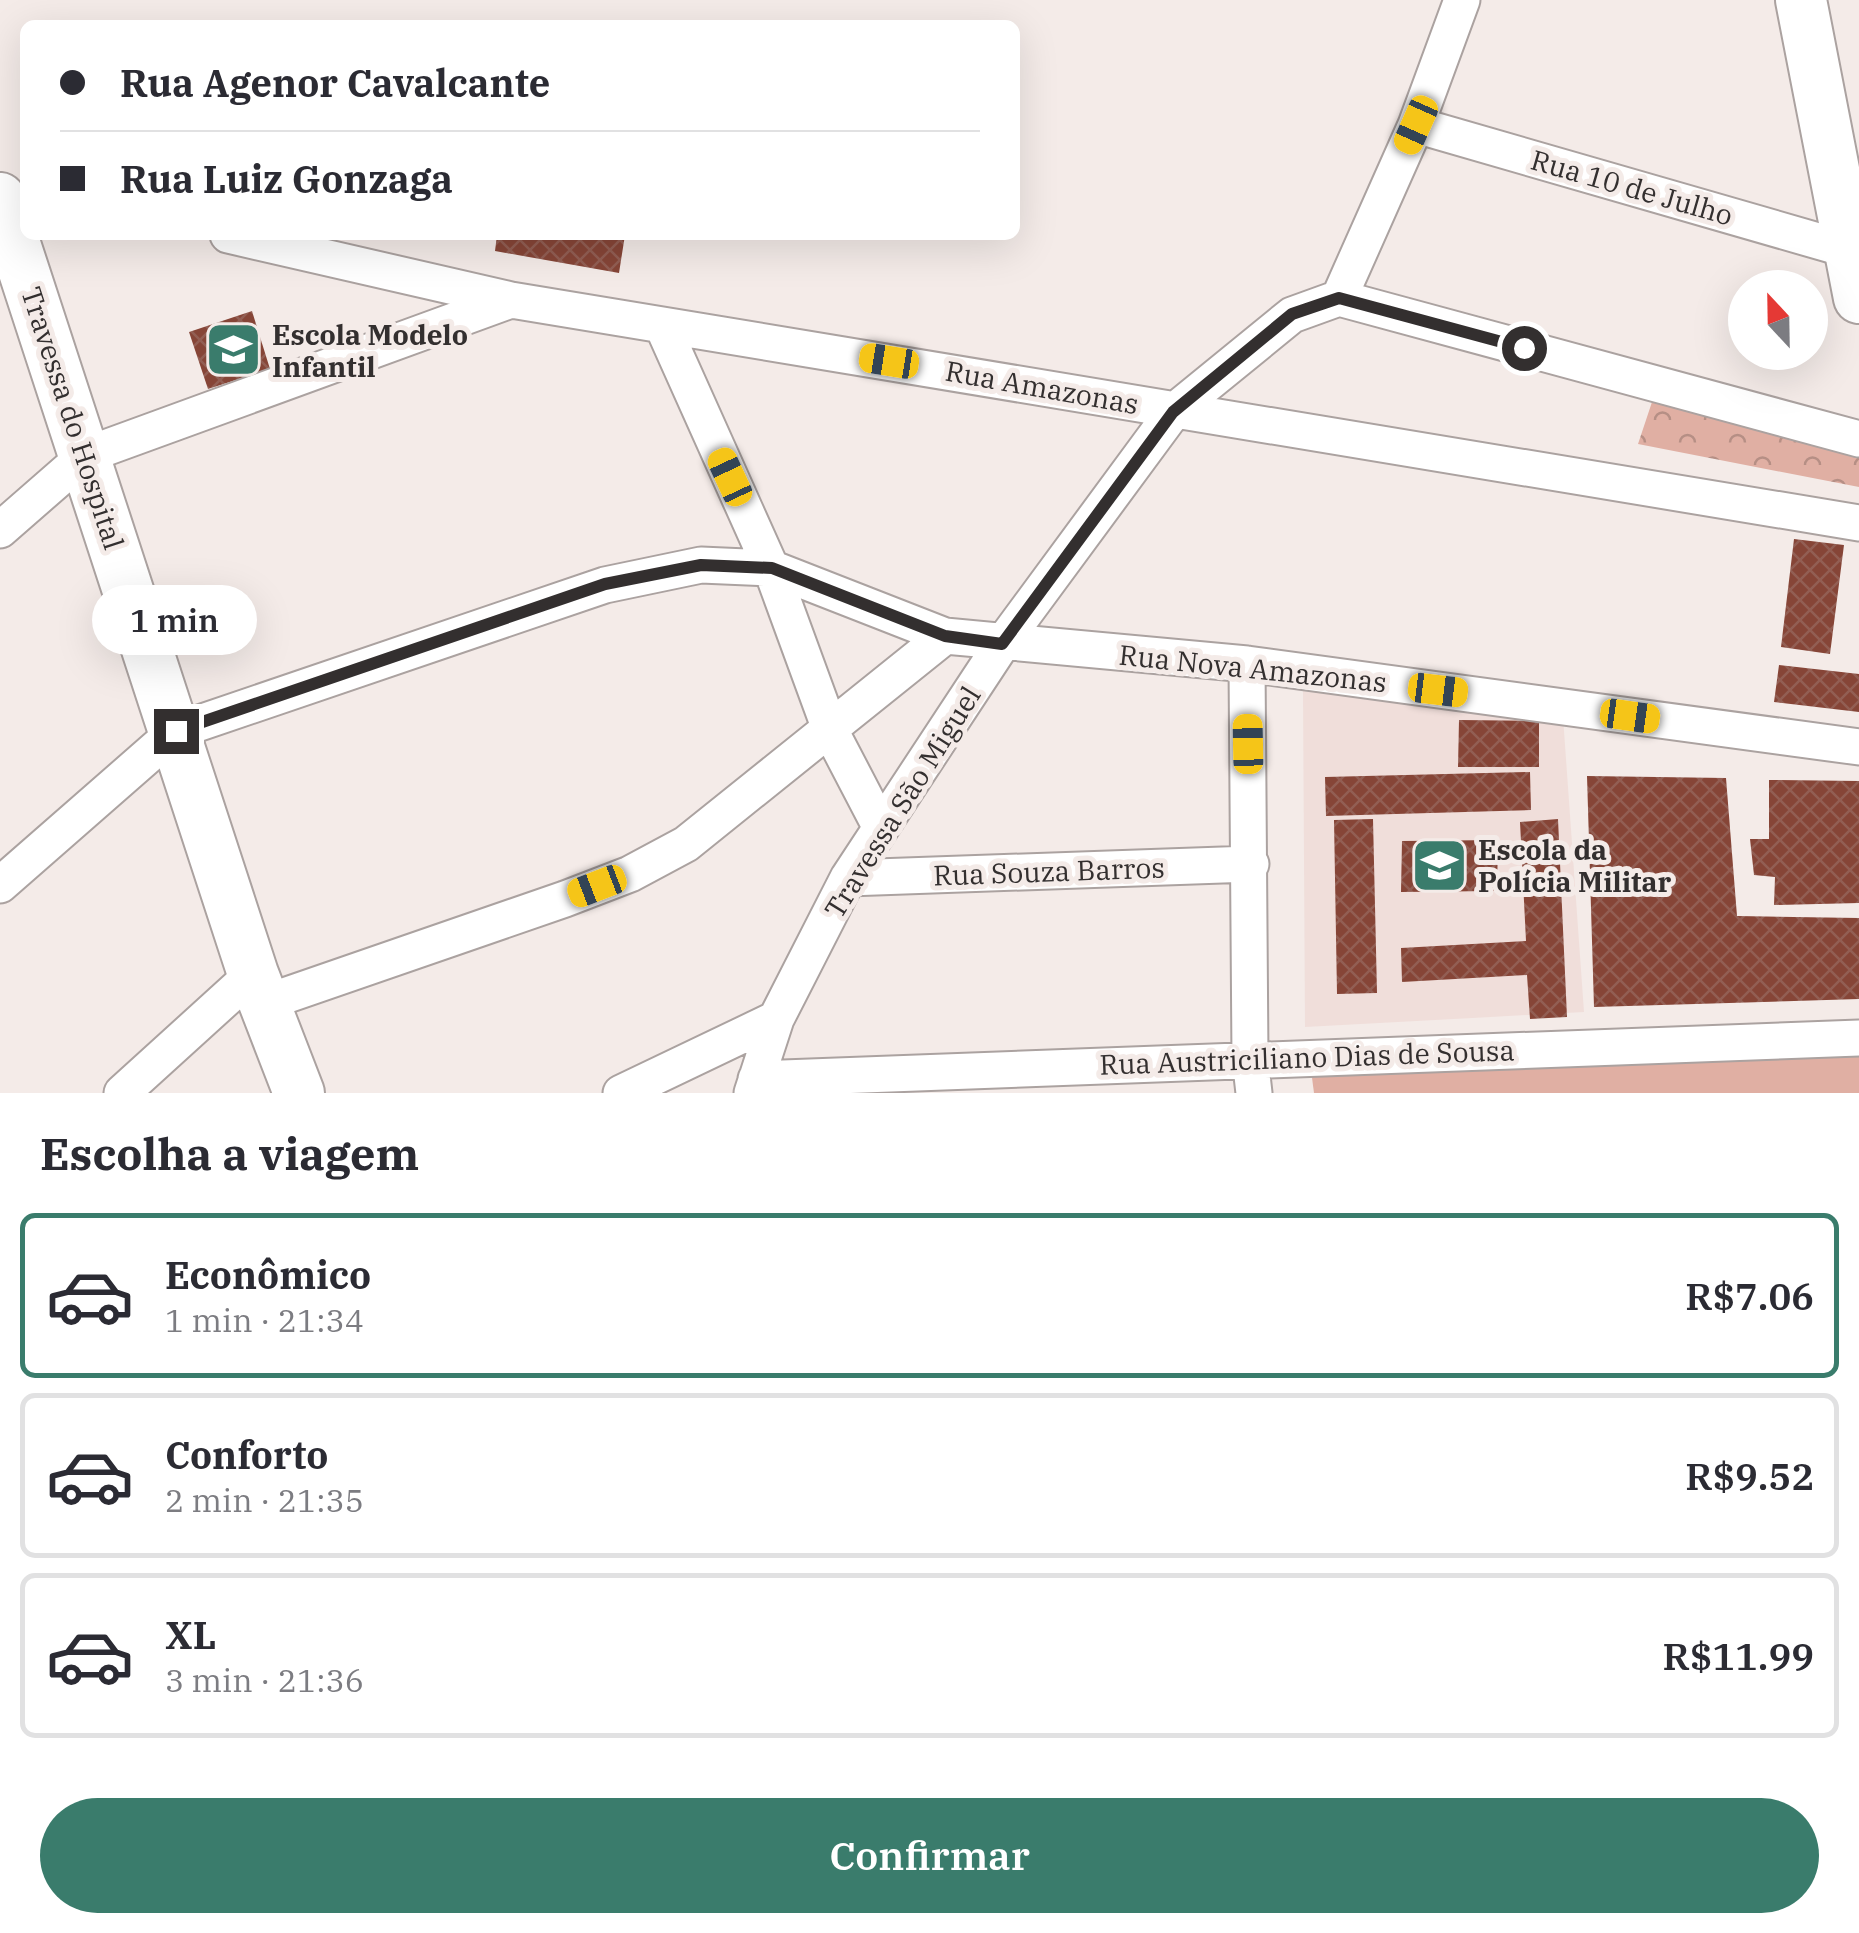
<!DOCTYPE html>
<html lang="pt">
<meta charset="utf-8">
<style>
body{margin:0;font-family:"IBM Plex Serif",serif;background:#f7f7f7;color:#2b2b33;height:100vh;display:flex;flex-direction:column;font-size:38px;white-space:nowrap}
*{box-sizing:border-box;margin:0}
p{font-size:32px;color:#7c7c81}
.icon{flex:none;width:55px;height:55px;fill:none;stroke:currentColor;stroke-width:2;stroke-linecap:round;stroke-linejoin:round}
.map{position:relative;height:1093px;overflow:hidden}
.side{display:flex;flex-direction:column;background:#fff;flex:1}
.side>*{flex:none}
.banner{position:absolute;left:20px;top:20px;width:1000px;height:220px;border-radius:15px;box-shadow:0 10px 40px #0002;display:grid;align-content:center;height:220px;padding:0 40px;background:#fff}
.needle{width:65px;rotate:338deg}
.buttons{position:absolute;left:1728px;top:270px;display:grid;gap:20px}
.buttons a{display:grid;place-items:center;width:100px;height:100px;border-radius:50%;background:#fff;box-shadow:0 10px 40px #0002;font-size:50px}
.end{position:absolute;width:45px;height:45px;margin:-22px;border:12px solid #332f2f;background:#fff;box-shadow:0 0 0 5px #fff}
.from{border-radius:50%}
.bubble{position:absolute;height:70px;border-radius:35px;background:#fff;box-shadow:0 10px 40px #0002;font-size:32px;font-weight:600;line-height:70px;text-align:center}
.car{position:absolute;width:30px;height:60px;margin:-30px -15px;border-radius:12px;box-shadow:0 0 8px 2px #0007;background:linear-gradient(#f5c518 24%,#345 0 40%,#f5c518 0 76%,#345 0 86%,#f5c518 0)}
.banner b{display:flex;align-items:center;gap:35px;height:95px;font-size:38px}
.banner b+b{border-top:2px solid #e1e1e2}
.banner i{width:25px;height:25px;background:#2b2b33}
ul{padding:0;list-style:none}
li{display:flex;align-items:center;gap:30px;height:165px;margin:0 20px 15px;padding:0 20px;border:5px solid #e1e1e2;border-radius:15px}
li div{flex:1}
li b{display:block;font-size:38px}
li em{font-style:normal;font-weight:600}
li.active{border-color:#3a7c6c}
li>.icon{width:90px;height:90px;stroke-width:1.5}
h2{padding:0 40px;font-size:45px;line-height:120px}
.button{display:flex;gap:20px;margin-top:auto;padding:20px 40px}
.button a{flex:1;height:115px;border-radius:60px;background:#3a7c6c;color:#fff;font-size:40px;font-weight:600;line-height:115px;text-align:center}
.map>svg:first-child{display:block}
.built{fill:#f0deda}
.park{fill:url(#park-crowns)}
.pitch{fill:#e0afa3}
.building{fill:url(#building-cross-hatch)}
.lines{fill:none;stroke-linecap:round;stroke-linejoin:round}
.street-casing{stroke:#aba2a0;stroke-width:39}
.secondary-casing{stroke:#aba2a0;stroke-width:54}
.street{stroke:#fff;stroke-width:35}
.secondary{stroke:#fff;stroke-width:50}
.route{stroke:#332f2f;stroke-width:12}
.labels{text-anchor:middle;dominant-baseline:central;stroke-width:10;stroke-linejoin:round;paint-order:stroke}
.street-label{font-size:28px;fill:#332f2f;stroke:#f4ebe8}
.poi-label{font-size:28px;font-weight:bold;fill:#332f2f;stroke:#f4ebe8;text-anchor:start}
</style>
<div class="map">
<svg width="1859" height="1093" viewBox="0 0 1859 1093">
<defs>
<pattern id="park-crowns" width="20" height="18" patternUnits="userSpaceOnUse" patternTransform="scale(2.5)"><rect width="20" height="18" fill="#e0afa3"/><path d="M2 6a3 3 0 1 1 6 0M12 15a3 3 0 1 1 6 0" fill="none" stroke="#b68f85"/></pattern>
<pattern id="building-cross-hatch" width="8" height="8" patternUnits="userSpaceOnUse" patternTransform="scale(2.5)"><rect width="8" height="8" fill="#864537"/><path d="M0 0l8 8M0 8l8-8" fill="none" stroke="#925e53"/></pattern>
</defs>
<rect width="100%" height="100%" fill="#f4ebe8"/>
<path class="built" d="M1303 691 1563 717 1584 1012 1305 1027Z"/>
<path class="park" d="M1656 390 1859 442V487L1638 444Z"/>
<path class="pitch" d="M1859 1051V1093H1314L1311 1070Z"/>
<path class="building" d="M497 235H625L619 273 495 251Z
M252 311 270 369 208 389 189 332Z
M1794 539 1844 545 1830 654 1781 647Z
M1779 665 1859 674V712L1774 702Z
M1459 720 1539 721V767H1458Z
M1530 772 1531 810 1326 816 1325 777Z
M1587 776 1726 778 1737 916 1859 918V999L1594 1007Z
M1769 780 1859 781V903L1774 905 1775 877 1754 875 1750 839H1769Z
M1373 819 1377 993 1337 994 1334 820Z
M1558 819 1567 1017 1530 1019 1527 975 1402 982 1401 948 1526 941 1520 822Z
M1498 840 1497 891 1401 892 1402 841Z"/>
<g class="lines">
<defs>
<path id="street" d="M1416 125 1849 250
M228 235 511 300 1859 523
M1339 298 1416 125 1462 0
M663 327 771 568 831 732 881 828
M0 530 86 455 511 300
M1247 664 1250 1058 1254 1093
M848 878 1251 864
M0 885 176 731 605 585 701 565 771 568 945 636 1247 664 1859 747
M264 1003 565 899 630 874 686 844 945 636
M756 1079 1859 1038
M122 1093 253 974
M621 1093 776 1019
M752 1093 776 1019 848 878 1002 644 1173 412 1292 315 1339 298 1859 439"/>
<path id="secondary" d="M1801 0 1859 298
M0 198 253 974 299 1093"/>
</defs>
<use href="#street" class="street-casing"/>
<use href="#secondary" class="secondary-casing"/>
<use href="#street" class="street"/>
<use href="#secondary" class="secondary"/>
</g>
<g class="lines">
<path class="route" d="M176 731 605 584 701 565 772 568 945 636 1002 644 1173 412 1292 314 1339 298 1524 348"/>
</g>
<defs>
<symbol id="school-square" viewBox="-11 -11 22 22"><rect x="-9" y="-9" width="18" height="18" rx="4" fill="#3a7c6c" stroke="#f4ebe8"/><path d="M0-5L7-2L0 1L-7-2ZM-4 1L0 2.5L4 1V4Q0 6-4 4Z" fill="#fff"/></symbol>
</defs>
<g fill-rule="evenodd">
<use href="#school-square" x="202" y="318" width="63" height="63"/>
<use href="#school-square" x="1408" y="834" width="63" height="63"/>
</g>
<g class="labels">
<g class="street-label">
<text transform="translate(1632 187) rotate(16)">Rua 10 de Julho</text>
<text transform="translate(1042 387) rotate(10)">Rua Amazonas</text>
<text transform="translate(73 418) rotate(72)">Travessa do Hospital</text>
<text transform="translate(1253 668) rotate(6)">Rua Nova Amazonas</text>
<text transform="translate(902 802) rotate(-58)">Travessa São Miguel</text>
<text transform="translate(1049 871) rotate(-2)">Rua Souza Barros</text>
<text transform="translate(1307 1057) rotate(-2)">Rua Austriciliano Dias de Sousa</text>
</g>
<g class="poi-label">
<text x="272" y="334">Escola Modelo<tspan x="272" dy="32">Infantil</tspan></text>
<text x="1478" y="849">Escola da<tspan x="1478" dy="32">Polícia Militar</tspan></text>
</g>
</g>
</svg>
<div class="buttons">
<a><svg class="needle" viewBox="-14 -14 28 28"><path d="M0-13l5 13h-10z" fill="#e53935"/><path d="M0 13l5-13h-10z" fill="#7c7c81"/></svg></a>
</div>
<i class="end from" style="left:1524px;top:348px"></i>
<i class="end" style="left:176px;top:731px"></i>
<div class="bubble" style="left:92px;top:585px;width:165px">1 min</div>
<i class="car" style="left:1416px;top:125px;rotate:204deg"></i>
<i class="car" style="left:889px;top:361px;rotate:279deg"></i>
<i class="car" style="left:730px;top:477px;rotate:335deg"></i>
<i class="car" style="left:1438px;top:690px;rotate:97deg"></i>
<i class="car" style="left:1630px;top:716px;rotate:98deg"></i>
<i class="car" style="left:1248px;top:744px;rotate:359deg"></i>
<i class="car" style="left:597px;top:886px;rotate:249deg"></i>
<div class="banner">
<b><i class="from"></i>Rua Agenor Cavalcante</b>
<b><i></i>Rua Luiz Gonzaga</b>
</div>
</div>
<section class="side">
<h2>Escolha a viagem</h2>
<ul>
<li class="active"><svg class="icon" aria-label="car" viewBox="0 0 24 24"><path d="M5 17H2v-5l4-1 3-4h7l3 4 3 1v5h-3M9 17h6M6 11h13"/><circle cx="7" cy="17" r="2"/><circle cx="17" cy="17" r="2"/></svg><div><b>Econômico</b><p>1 min · 21:34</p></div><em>R$7.06</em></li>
<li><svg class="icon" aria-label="car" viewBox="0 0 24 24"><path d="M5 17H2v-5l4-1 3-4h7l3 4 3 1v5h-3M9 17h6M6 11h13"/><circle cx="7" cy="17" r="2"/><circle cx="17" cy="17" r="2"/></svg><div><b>Conforto</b><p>2 min · 21:35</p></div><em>R$9.52</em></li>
<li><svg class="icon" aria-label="car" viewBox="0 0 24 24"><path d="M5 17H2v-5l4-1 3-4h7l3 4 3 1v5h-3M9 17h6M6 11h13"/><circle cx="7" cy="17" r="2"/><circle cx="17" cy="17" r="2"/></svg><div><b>XL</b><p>3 min · 21:36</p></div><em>R$11.99</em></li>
</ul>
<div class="button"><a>Confirmar</a></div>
</section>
